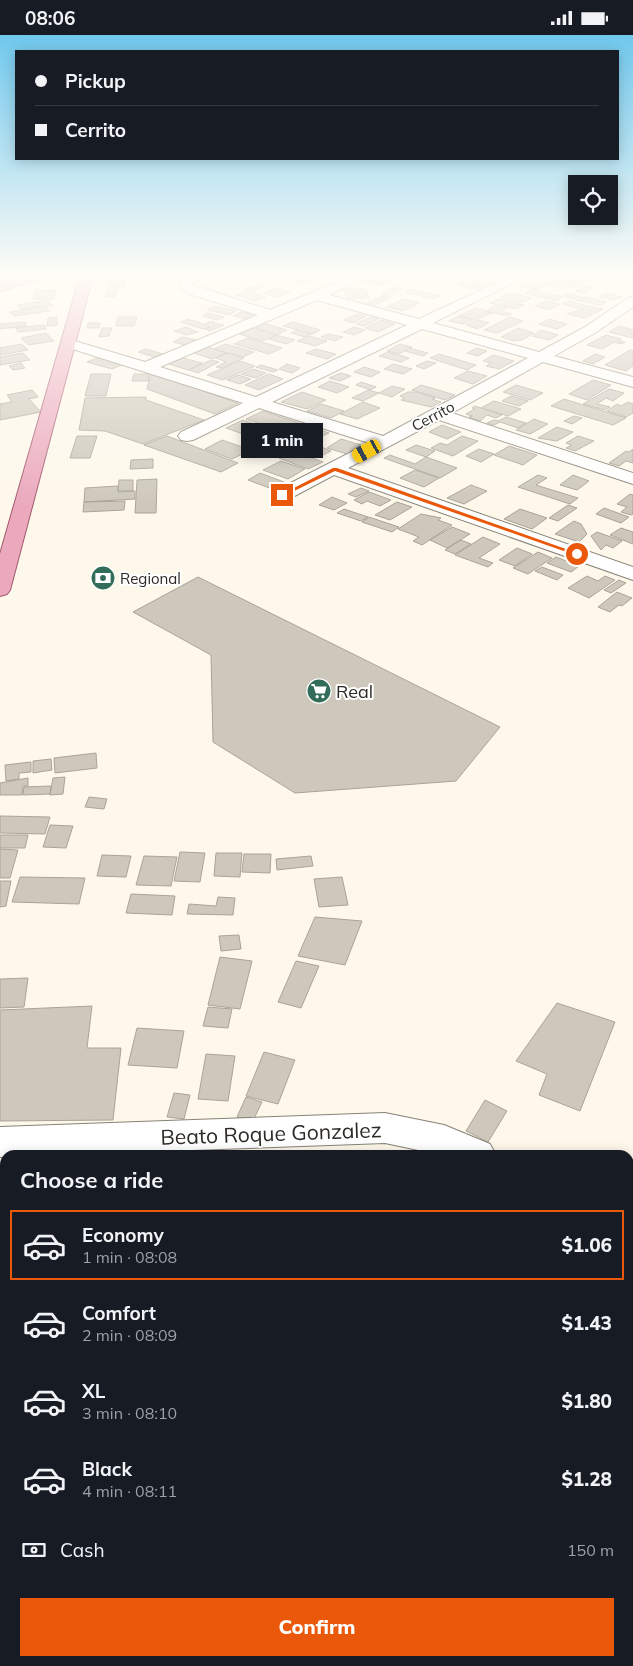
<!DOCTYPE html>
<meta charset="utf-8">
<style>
body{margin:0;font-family:Mulish,sans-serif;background:#242831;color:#f1f3f6;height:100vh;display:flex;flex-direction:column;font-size:19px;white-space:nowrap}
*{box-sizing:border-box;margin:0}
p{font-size:16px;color:#9ea1a6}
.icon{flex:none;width:28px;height:28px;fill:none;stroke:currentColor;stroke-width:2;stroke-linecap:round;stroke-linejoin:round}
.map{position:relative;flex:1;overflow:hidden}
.sheet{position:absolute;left:0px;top:1115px;width:634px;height:516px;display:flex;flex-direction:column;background:#171b24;border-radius:15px 15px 0 0;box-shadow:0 2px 12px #0003}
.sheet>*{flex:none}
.hud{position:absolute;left:15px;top:15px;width:604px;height:110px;border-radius:0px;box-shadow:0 2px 12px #0003;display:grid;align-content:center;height:110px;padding:0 20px;background:#171b24}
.fabs{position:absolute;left:568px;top:140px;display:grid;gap:10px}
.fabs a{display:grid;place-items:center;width:50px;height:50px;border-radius:0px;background:#171b24;box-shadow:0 2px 12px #0003;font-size:25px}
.end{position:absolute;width:22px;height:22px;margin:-11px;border:6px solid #ea580c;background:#fff;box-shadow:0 0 0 2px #fff}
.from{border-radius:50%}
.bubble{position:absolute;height:35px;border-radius:0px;background:#171b24;box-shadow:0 2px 12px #0003;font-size:16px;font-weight:800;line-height:35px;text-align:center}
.car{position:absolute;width:15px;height:30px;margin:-15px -8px;border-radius:6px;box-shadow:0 0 4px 1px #0007;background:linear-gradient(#f5c518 24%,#345 0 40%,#f5c518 0 76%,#345 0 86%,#f5c518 0)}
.hud b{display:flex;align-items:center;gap:18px;height:48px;font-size:19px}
.hud b+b{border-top:1px solid #363941}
.hud i{width:12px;height:12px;background:#f1f3f6}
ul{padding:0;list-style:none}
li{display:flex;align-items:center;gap:15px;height:70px;margin:0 10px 8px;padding:0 10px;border:2px solid transparent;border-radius:0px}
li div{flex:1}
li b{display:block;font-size:19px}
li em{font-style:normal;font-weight:800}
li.selected{border-color:#ea580c}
li>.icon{width:45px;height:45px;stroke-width:1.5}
h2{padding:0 20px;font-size:22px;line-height:60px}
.pay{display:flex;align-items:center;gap:12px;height:55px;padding:0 20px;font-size:19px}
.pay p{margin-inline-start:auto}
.action{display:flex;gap:10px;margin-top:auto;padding:10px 20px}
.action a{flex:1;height:58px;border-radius:0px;background:#ea580c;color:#fff;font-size:20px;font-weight:800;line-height:58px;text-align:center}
.status{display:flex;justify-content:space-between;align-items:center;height:35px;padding:0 25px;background:#171b24;direction:ltr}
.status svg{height:14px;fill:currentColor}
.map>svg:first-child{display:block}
.building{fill:#cec8bc;stroke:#aaa498}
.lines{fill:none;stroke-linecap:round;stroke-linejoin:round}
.minor-casing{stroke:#878276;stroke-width:2}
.major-casing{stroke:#a0586c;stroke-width:2}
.minor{fill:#fff;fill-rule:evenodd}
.major{fill:#eba9bd;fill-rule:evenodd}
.route{fill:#ea580c}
.labels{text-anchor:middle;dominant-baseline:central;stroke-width:4;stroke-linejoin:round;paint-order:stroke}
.far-street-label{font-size:15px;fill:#2d2a26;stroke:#fff}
.far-poi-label{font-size:15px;fill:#2d2a26;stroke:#fff;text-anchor:start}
.poi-label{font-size:18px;fill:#2d2a26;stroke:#fff;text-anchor:start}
.near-street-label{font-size:21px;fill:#2d2a26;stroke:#fff}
</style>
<div class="status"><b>08:06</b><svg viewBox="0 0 49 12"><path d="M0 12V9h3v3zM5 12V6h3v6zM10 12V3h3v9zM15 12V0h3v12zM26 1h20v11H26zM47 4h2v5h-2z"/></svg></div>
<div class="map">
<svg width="633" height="1631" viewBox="0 0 633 1631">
<rect width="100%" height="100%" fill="#fef8eb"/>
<path class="building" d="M103 241H125V244L103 245Z
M294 241H298L312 245 303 249 287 244Z
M373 242 390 246 385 248 368 244Z
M566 243 585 247 580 250 561 245Z
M366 244 383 249 379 251 361 246Z
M553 244 565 247 555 252 543 249Z
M125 245V251H108V246Z
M477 245 493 249 483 253 468 248Z
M462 247 480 252 476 254 457 249Z
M565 247 580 250 575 253 559 250Z
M526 248 542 252 537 255 520 251Z
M260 249 266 251 252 256 246 254Z
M585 251 594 253 584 258 575 256Z
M109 252H118L115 262H105Z
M395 252 402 254 388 261 381 259Z
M276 253 290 257 278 262 263 258Z
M365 254 370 263 348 264 344 255Z
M411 254 440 261 433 264 405 257Z
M36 255H56L53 264H33Z
M532 255 563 262 556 266 525 258Z
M248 256 266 262 255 266 236 260Z
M510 258 531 263 522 268 501 262Z
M567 258 585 263 580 266 562 261Z
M606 258 622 262 614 265 599 262Z
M383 261 391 262 375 270 367 268Z
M587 262 607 267 601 270 581 266Z
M403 264 419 268 403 276 387 272Z
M498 264 524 270 515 274 490 268Z
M48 265 53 270 22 274 17 270Z
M546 266 560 269 549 275 535 271Z
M568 266 592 272 603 274 596 278 562 269Z
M497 270 506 273 500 276 512 279 508 281 486 276Z
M45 271 49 276 14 281 10 277Z
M214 271 236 276 229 280 207 275Z
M476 273 492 278 475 285 459 281Z
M579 275 593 279 585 283 567 279Z
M241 277 253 280 245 284 233 281Z
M208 278 224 282 218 285 202 281Z
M358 279 366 281 353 288 344 285Z
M459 281 473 285 463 289 449 286Z
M57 282V290L47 291 48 283Z
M118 282H137L134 291H116Z
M370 282 378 284 364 291 356 289Z
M510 282 523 286 497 298 484 295Z
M188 284 210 291 203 294 181 287Z
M549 284 567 289 557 294 539 289Z
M381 285 395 289 378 297 365 293Z
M478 285 489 288 477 294 466 290Z
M211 286 219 289 224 290 210 296 205 294 215 290 206 288Z
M25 287 27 291 0 294V289Z
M293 287 320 295 313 299 283 291Z
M88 288H100L99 293H87Z
M266 289 287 295 276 300 256 293Z
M44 290 46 294 18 297 16 293Z
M619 291 633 295V303L609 297Z
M186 292 198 297 186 300 174 296Z
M354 292 365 295 354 300 343 297Z
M102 293H112L109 301 99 302Z
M253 293 276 300 262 306 239 299Z
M518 293 534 298 522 305 514 306 501 302Z
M297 295 312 299 305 302 291 298Z
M541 295 558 300 549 305 532 301Z
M46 298 54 306 28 310 21 303Z
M328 299 343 302 335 306 321 302Z
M277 300 295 305 286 309 269 304Z
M606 300 621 304 618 306 625 307 621 309 614 307 602 314 587 310Z
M309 301 327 306 315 311 297 306Z
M183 302 196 305 185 310 173 307Z
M248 303 282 313 269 319 234 309Z
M22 309 28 315 0 320V313Z
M225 309 254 317 243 322 214 314Z
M400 309 412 312 399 319 387 316Z
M208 312 226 318 212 324 194 318Z
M409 313 428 318 423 321 405 316Z
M477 313 487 316 478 321 467 318Z
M146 314 163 319 154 322 138 317Z
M316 314 336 319 327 324 306 318Z
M630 315 633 316V331L626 336 605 330Z
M388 317 409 323 401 327 379 321Z
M23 318 30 325 0 330V322Z
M228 318 244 323 221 333 216 332 226 327 216 323Z
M439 319 476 330 467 335 430 323Z
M595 319 605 322 593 329 583 326Z
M493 320 514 326 499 334 486 331 491 328 483 326Z
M99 322 124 329 112 334 87 327Z
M183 323 202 328 188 335 169 329Z
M211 325 219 327 198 338 189 335Z
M240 326 255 331 223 345 207 340Z
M427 326 436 328 424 334 416 331Z
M21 328 25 333 13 335 9 331Z
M287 329 300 333 292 338 279 334Z
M393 329 412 334 403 339 384 334Z
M261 330 278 335 273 337 256 332Z
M364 332 380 337 371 342 354 337Z
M253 334 266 338 256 343 241 339Z
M468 336 487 341 473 349 454 343Z
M151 338 238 368 215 379 147 354Z
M341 338 351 341 340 346 329 343Z
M91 339H111L106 361H85Z
M134 339H149L148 346H132Z
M269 339 283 344 259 355 245 350Z
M238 340 251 344 240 349 227 345Z
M593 345 611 350 587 365 569 359Z
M330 346 349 352 337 358 318 352Z
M361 347 376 352 371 355 356 350Z
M421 350 455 360 445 365 412 355Z
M516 350 543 358 530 365 503 357Z
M392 351 405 354 392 362 379 358Z
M609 354 624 358 613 366 606 363 597 369 610 372 605 375 583 369Z
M32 355 38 362 29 364 41 377 0 385V369L12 367 7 360Z
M368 355 379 358 363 366 352 363Z
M302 357 326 365 307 374 281 367Z
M408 357H416L435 363 432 364 441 367 431 372 401 365 405 363 400 361Z
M511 361 528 366 519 371 502 366Z
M146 362V365L204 385 143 409 105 396 79 395 85 363Z
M564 364 626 383 613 390 551 371Z
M494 366 521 374 508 381 481 373Z
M363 367 380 373 357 384 340 379Z
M628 367 633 369V378L626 382 607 376 617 369 621 371Z
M321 369 344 376 331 383 307 376Z
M475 371 502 380 496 383 487 380 480 386 469 382 472 381 466 379 475 374 472 373Z
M263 376 329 398 312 406 246 384Z
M574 381 582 383 572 389 564 386Z
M506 382 526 388 518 393 500 387 494 390 487 388 494 385 498 386Z
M534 384 548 389 530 399 516 395Z
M243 385 291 402 274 410 226 393Z
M442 390 461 397 447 404 429 397Z
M557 392 573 397 557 406 538 403Z
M77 401H97L90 423H70Z
M167 401 238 428 221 437 144 410Z
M462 401 478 406 453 421 431 413 440 408 447 410Z
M578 401 594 406 575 416 566 413 572 410 566 408Z
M341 404 361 410 347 419 327 413Z
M222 405 251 415 232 424 205 414Z
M304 405 331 416 319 422 292 411Z
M416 410 435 416 426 422 406 415Z
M509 411 537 420 523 430 494 420Z
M479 414 494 419 481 427 466 421Z
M633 414V428L626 426 619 431 609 428 626 416 629 417Z
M293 416 323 427 308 434 279 423Z
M390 420 415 429 426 422 457 433 440 443 384 423Z
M153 424V433L130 434 131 425Z
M281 426 305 434 288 444 263 435Z
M415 435 439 443 424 452 400 443Z
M260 438 284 447 272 454 248 445Z
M538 440 547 443 536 450 578 463 570 469 518 452Z
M573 440 589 446 577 455 560 450Z
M157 444 156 478H135L137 445Z
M119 445H133V456H118Z
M471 450 487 456 464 469 447 463Z
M118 451V457L135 456V464L84 467 85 453Z
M361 453 369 456 356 462 348 459Z
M369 457 391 465 380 471 367 466 362 469 354 465Z
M630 459 633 460V479L631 480 621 477 627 472 617 469Z
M332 462 347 468 334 475 319 470Z
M125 466 124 475 83 477 84 467Z
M397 467 412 472 390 485 375 480Z
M568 470 577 473 558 486 549 483Z
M604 473 629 482 621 488 596 479Z
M344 474 368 482 361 486 337 478Z
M520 474 547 483 532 494 504 484Z
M421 479 441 483 438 485 452 490 422 510 413 506 419 502 398 494Z
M369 482 399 492 392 497 362 487Z
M574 486 581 489 587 499 579 507 555 499Z
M452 492 470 499 447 513 430 505Z
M621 493 633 497V509L610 500Z
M597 497 622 506 613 513 606 510 601 515 591 501Z
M483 502 500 509 479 523 493 528 488 532 455 520Z
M461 505 471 509 455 519 445 515Z
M517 513 532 519 515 531 499 525Z
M538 517 552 523 528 539 513 533Z
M556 522 579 531 571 537 547 528Z
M542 532 563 540 557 545 535 536Z
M587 541 598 546 605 541 615 545 589 563 568 553Z
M198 542 500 692 456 746 295 758 213 707 211 620 133 577Z
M619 545 626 548 611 558 604 555Z
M617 557 632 563 622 571 619 570 610 577 598 572Z
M96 718 97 733 55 738 54 723Z
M51 724 52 735 33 738V726Z
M31 727V737L19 738V744L6 746 5 730Z
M65 742 63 759 50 760 53 743Z
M28 743V751H23L22 760H0V748Z
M51 751 50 759 23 760 24 752Z
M89 762 107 764 104 774 85 772Z
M0 781 50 782 45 799 0 798Z
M50 790 73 791 66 813 43 812Z
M0 800H28L25 813H0Z
M0 814 18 815 10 843H0Z
M180 817 205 818 200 847 174 846Z
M216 818H242L240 842 214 841Z
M244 819H271L270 838 242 837Z
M102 820 131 821 126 842 97 841Z
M144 821 177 822 171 851 136 850Z
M311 821 313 831 277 835 276 824Z
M20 842 85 843 79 869 12 867Z
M342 842 348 870 319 872 314 844Z
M0 846H11L6 871 0 872Z
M131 859 175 861 172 880 126 878Z
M218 862 235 863 233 880 187 879 189 869 216 871Z
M315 882 362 886 345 930 298 921Z
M239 900 241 914 221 916 219 901Z
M220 922 252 926 240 974 208 970Z
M296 926 319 931 301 973 278 967Z
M28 943 24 972 0 973V944Z
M557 968 615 987 580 1076 539 1060 547 1039 516 1026Z
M92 971 87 1013H121L113 1085 0 1086V975Z
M208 972 232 974 228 993 203 991Z
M137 993 184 996 177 1033 128 1030Z
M264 1017 295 1025 278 1069 246 1061Z
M206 1019 235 1021 228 1066 198 1064Z
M174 1058 190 1060 184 1084 167 1082Z
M246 1062 262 1067 253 1086 237 1082Z
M485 1065 507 1076 488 1107 466 1096Z
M629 1387 633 1388V1458H629Z
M629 1392 633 1393V1461L629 1460Z"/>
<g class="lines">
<defs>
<path id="minor" d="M203 241 193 248V250L270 275 351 241H369L329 260 419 284 510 241H527L433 288 539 317 585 292 628 263 633 262V272L595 298 554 321 633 342V352L543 327 452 378 633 438V449L439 385 348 433 633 532V545L334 440 289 464 282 466 275 464 273 460 275 456 369 408 259 373 193 405 187 406 181 405 178 401 181 397 243 368 63 311 61 308 63 305 68 304 145 327 258 280 189 259 182 255 179 248 183 242ZM317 265 407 290 256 362 160 332ZM422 294 528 323 383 401 272 367Z
M385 1078 444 1090 490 1109 496 1120H442L385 1108 54 1120H5V1122H0V1092Z
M629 1171 633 1172V1206L629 1205Z
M0 1211 5 1212V1248L0 1247Z"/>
<path id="major" d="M21 241H42L41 244 0 256V248Z
M80 241H93L10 555 7 559 0 561V519Z"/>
</defs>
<use href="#minor" class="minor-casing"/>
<use href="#major" class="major-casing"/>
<use href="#minor" class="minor"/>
<use href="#major" class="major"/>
</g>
<linearGradient id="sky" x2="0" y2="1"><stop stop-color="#70c8ed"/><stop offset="0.51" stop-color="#fffcf6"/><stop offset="1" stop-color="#fffcf6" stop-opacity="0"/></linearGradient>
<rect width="633" height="470" fill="url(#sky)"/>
<path class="route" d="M333 433H337L580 519 575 520 335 436 284 461 280 460Z"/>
<defs>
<symbol id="bank-disc" viewBox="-11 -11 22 22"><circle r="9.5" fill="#316d58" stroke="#fff"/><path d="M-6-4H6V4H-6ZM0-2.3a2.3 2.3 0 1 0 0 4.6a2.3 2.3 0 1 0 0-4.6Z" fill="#fff"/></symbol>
<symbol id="supermarket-disc" viewBox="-11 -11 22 22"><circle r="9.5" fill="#316d58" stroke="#fff"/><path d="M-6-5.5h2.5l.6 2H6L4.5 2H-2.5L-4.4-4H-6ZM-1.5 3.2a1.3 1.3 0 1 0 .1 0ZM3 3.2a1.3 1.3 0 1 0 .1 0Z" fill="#fff"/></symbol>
</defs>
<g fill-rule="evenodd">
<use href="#bank-disc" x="89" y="529" width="28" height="28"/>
<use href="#supermarket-disc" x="305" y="642" width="28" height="28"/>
</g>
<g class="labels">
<g class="far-street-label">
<text transform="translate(433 381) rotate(-28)">Cerrito</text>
</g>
<g class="far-poi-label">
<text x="120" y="543">Regional</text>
</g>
<g class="poi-label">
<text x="336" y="656">Real</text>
</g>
<g class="near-street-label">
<text transform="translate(271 1098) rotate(-2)">Beato Roque Gonzalez</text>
</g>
</g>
</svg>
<div class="fabs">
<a><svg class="icon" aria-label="locate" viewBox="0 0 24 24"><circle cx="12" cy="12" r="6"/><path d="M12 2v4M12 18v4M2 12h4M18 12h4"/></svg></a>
</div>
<i class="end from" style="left:577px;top:519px"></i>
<i class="end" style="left:282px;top:460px"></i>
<div class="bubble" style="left:241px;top:388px;width:82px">1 min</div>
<i class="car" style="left:367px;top:416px;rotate:241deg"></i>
<div class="hud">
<b><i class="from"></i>Pickup</b>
<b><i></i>Cerrito</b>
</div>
<section class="sheet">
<h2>Choose a ride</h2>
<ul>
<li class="selected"><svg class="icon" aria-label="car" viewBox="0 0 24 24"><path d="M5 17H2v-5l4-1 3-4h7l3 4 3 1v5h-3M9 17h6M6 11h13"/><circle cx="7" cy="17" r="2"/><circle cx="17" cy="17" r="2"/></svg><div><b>Economy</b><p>1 min · 08:08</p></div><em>$1.06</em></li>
<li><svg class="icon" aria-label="car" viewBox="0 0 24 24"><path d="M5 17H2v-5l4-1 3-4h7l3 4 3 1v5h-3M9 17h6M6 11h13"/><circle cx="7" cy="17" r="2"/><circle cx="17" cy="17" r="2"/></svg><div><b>Comfort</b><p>2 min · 08:09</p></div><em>$1.43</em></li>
<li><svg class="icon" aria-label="car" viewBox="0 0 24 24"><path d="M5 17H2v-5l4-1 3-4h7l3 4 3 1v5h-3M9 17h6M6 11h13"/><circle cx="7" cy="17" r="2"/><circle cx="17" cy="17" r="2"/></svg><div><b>XL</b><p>3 min · 08:10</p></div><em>$1.80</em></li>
<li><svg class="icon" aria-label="car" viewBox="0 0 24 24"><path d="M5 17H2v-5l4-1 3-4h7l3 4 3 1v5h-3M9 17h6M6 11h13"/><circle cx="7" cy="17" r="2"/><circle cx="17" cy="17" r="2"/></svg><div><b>Black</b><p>4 min · 08:11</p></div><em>$1.28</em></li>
</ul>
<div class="pay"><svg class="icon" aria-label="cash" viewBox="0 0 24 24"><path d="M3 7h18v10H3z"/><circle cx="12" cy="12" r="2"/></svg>Cash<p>150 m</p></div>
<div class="action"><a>Confirm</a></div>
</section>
</div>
